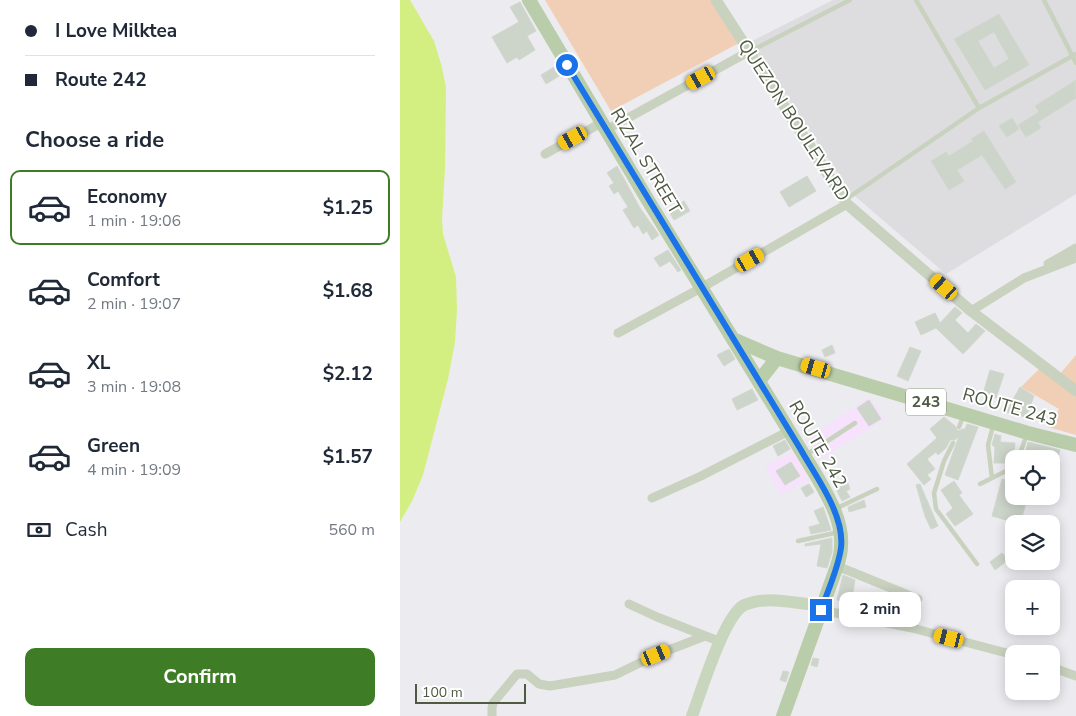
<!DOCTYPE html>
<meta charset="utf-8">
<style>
body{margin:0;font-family:"Nunito Sans",sans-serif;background:#f2f2f3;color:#1f2937;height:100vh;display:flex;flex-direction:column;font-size:19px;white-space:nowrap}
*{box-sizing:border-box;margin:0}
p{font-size:16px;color:#747a83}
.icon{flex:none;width:28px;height:28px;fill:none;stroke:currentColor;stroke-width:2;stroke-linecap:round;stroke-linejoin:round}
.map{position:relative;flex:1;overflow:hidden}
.details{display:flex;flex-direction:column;background:#fff;width:400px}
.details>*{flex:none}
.top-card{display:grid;align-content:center;height:110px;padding:0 25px;background:#fff}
.controls{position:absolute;left:605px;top:450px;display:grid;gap:10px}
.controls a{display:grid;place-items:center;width:55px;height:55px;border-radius:10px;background:#fff;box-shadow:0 2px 12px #0003;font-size:25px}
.scale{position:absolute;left:15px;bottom:12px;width:111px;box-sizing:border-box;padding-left:5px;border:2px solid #4e5a43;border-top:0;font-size:14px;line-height:18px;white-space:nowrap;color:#4e5a43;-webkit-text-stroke:4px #fff;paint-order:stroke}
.end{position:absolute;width:22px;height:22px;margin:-11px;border:6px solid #1a73e8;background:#fff;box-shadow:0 0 0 2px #fff}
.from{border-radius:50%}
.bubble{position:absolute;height:35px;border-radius:10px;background:#fff;box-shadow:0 2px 12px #0003;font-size:16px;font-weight:700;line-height:35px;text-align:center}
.car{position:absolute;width:15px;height:30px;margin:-15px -8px;border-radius:6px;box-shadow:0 0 4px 1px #0007;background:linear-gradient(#f5c518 24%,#345 0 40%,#f5c518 0 76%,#345 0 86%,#f5c518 0)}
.top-card b{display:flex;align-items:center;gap:18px;height:48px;font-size:19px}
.top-card b+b{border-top:1px solid #e0e1e3}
.top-card i{width:12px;height:12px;background:#1f2937}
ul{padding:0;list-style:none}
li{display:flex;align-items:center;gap:15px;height:75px;margin:0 10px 8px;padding:0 15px;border:2px solid transparent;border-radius:10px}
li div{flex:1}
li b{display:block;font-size:19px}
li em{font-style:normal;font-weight:700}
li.on{border-color:#3e7d26}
li>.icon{width:45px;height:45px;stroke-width:1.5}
h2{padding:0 25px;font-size:22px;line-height:60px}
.pay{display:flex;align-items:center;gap:12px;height:55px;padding:0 25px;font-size:19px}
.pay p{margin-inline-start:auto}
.primary-button{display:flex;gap:10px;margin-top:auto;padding:10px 25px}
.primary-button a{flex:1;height:58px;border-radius:10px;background:#3e7d26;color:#fff;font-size:20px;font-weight:700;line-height:58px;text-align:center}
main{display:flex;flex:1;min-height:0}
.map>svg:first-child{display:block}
.commercial{fill:#f6e2fc}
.education{fill:#dddde0}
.green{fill:#f0cfb6}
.water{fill:#d4ef81}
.building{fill:#cdd4ca;stroke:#d1d8cf;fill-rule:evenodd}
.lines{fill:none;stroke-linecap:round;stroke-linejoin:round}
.service{stroke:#c8d2be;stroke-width:4.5}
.minor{stroke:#c8d2be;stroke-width:9}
.tertiary{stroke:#c8d2be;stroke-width:11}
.secondary{stroke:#c8d6bd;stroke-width:12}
.primary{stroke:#bacdaa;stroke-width:14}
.route{stroke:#1a73e8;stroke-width:6}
.labels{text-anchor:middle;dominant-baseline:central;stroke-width:4;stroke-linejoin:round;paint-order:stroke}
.shield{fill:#fff;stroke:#838c7b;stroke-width:1}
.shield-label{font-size:16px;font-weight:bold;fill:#4e5a43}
.street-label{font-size:18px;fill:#4e5a43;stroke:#fff}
</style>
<main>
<section class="details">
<div class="top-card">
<b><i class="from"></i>I Love Milktea</b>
<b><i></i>Route 242</b>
</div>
<h2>Choose a ride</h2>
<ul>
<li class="on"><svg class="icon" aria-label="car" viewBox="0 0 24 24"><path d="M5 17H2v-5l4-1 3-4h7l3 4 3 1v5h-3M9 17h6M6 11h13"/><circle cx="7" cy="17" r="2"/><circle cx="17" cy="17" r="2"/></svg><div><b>Economy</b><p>1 min · 19:06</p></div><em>$1.25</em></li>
<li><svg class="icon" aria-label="car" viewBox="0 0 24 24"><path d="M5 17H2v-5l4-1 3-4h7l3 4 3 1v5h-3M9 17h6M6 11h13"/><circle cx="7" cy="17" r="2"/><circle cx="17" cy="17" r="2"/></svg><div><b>Comfort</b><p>2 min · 19:07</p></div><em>$1.68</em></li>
<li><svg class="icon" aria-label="car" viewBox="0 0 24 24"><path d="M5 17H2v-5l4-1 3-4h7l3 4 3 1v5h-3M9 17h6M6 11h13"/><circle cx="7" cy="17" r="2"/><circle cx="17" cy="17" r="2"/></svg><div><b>XL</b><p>3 min · 19:08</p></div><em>$2.12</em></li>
<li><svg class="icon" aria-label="car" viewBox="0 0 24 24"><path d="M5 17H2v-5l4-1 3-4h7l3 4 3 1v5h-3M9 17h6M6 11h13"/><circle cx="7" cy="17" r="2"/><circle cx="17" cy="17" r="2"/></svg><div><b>Green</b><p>4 min · 19:09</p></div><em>$1.57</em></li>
</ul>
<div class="pay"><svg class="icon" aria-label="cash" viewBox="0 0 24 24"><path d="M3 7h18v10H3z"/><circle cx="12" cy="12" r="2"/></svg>Cash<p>560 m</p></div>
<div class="primary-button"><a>Confirm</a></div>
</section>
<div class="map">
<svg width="676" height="716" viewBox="0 0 676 716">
<rect width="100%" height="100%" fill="#ecebef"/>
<path class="commercial" d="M469 397 485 419 419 460 407 439Z
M393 451 409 480 381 495 365 466Z"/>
<path class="education" d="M433 0H676V194L546 274 450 192 350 42Z"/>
<path class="green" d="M145 0H312L339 43 211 111Z
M676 355V387L660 374Z
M640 368 676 395V435L648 427 659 409 621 387Z"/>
<path class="water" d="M0 0H10L34 41 41 64 46 87 45 168 42 219 43 234 56 277 57 309 55 342 48 379 23 475 12 501 0 522Z"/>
<path class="building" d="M120 2 136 31 127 36 135 50 119 60 117 57 107 63 92 37 119 22 110 7Z
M599 14 629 65 585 90 554 39ZM594 32 609 59 594 68 578 41Z
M156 66 161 75 146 84 141 75Z
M676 80V98L638 122 641 128 626 137 618 125 639 112 635 106Z
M612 118 619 129 607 137 599 126Z
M584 131 616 182 605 189 582 155 557 170 564 181 549 190 531 161 546 152 549 156 573 141 571 139Z
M217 166 240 208 259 235 252 240 247 231 243 234 238 225 234 228 223 210 228 207 218 191 214 194 209 186 214 183 207 173Z
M407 176 416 191 389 207 380 192Z
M284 201 290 211 274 220 268 210Z
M268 250 281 270 278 272 270 261 260 267 254 258Z
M555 307 562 313 555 320 568 333 576 324 585 331 563 354 536 328 521 335 515 322 535 313 540 323Z
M432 345 435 353 425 357 422 350Z
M510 347 521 351 508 381 497 376Z
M329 349 335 359 324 366 317 355Z
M590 370 604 374 596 398 583 394Z
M620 387 634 396 626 417 606 412Z
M352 389 358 400 337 410 332 399Z
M469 400 481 419 469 426 457 408Z
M544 417 555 426 558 431 563 429H565L567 424 578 427 558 480 545 475 559 436 555 440H550L546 448 538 455 536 452 527 459 535 469 527 475 531 479 524 485 507 464 537 438 530 429Z
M595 434 601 436 600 442 615 443 613 463H594L595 447 592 445Z
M385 440 390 449 378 456 373 446Z
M628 442 660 450 653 475H651V459H624Z
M391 462 400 476 385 485 376 471Z
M602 479 611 481 610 490 614 491V496H628L620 524 592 516Z
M554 481 562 493 559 495 573 514 555 526 546 514 553 508 541 490Z
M448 483 450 489 446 491 450 497 442 501 436 489Z
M409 484 414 492 406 497 401 488Z
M520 484 538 526 531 529 525 516 516 485Z
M464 500 466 507 449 512 448 507Z
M423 507 431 530 411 534 409 527 420 524 414 511Z
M432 538V552L427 568 417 566 421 544 405 546V544Z
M602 553 608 560 595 570 590 562Z
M443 575 455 580 451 603 437 600Z
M413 658 419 659 417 667 411 665Z
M383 671 389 672 386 682 380 680Z"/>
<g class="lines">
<path class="service" d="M516 0 579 108
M644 0 676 63
M351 51 450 0
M445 200 579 108 676 54
M559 427 563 417
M553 443 544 461 534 493 536 509 577 564
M406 455 455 423
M618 459 627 434
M592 478 588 445 593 426
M580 484 614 467
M435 509 477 489
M398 541 439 532"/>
<path class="minor" d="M206 130 348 52
M145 154 201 123
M648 264 676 248
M571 311 624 278 676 258
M218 333 301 288 447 204
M252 498 301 476 389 431
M437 566 518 599
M229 604 257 617 321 642
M421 610 512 628 614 655
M651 667 676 676
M92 716V708L93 703 117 674H127L139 684 150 686 215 675 256 655 305 636"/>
<path class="tertiary" d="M316 0 447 204 571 311 676 391"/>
<path class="secondary" d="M292 716C302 689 321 626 340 608 344 604 350 603 354 602 376 597 401 605 423 605"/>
<path class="primary" d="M129 0 246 197 416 475C428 496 443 521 441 546 441 553 439 560 437 566L383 716
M335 340 377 358 628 433 676 445
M359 381 377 358"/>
</g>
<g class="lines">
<path class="route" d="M167 65 401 450C416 477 445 515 441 548 438 569 428 590 421 610"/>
</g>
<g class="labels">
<rect class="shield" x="506" y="388.5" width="40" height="27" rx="4"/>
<g class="shield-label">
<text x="526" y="402">243</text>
</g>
<g class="street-label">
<text transform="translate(394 120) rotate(57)">QUEZON BOULEVARD</text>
<text transform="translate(246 161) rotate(59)">RIZAL STREET</text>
<text transform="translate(610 407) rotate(16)">ROUTE 243</text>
<text transform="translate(418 444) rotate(60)">ROUTE 242</text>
</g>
</g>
</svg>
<div class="controls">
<a><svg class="icon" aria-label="locate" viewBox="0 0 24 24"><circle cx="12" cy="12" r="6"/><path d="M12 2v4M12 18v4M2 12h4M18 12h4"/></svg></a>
<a><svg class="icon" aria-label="layers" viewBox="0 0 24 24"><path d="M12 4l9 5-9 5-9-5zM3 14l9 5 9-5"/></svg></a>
<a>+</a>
<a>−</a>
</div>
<div class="scale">100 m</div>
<i class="end from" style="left:167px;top:65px"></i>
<i class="end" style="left:421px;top:610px"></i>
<div class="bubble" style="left:439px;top:592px;width:82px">2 min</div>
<i class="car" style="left:301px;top:78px;rotate:241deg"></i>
<i class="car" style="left:173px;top:138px;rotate:241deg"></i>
<i class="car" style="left:350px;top:260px;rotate:60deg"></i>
<i class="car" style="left:544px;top:287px;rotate:311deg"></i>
<i class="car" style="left:416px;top:368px;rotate:286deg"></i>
<i class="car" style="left:549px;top:638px;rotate:284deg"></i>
<i class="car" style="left:256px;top:655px;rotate:68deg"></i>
</div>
</main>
